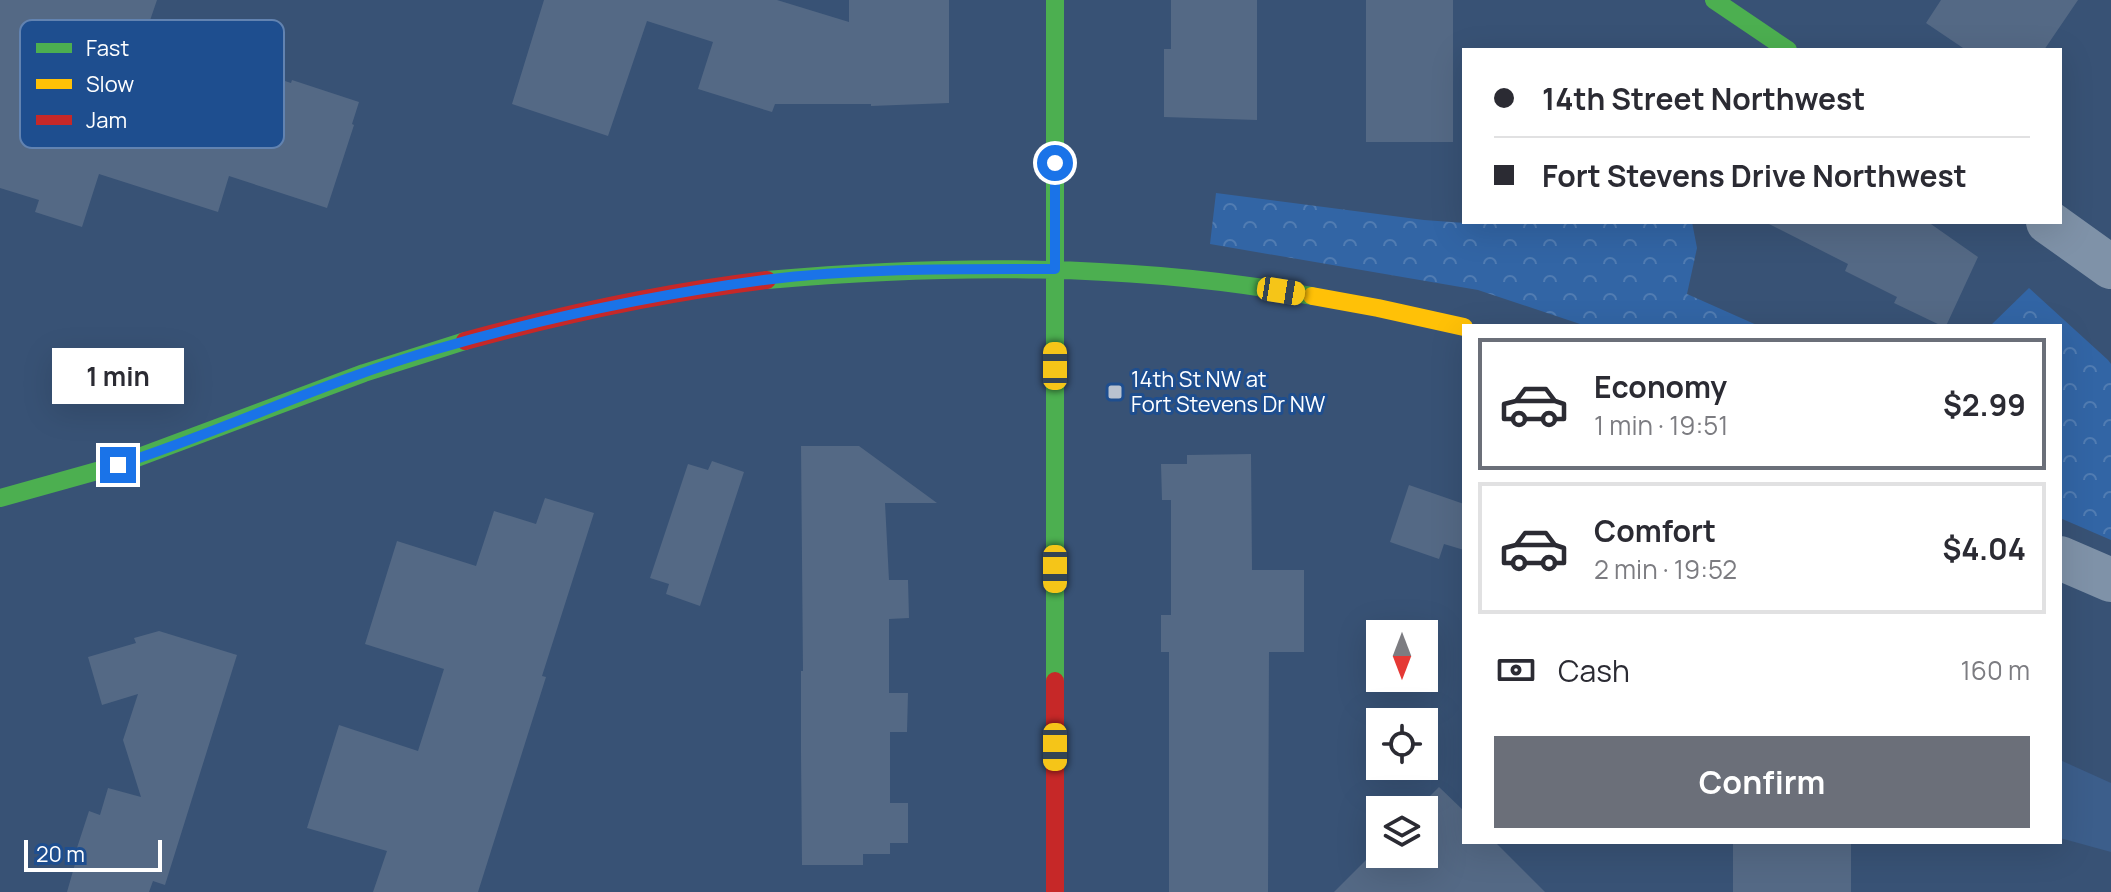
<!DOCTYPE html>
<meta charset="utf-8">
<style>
body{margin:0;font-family:Manrope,sans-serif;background:#f7f7f7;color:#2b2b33;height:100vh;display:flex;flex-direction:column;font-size:30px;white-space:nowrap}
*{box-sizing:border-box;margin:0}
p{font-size:26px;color:#7c7c81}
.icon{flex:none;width:44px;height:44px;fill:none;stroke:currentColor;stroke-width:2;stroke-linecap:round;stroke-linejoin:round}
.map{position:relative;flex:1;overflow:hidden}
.details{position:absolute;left:1462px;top:324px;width:600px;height:520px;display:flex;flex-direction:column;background:#fff;border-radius:0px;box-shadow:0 8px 32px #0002}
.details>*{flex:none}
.hud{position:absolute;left:1462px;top:48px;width:600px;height:176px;border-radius:0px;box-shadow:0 8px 32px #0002;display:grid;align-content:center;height:176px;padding:0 32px;background:#fff}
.needle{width:52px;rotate:180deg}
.fabs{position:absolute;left:1366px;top:620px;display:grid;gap:16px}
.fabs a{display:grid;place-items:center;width:72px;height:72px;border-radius:0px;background:#fff;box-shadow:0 8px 32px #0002;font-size:40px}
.scale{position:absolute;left:24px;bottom:20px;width:138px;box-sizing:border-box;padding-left:8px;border:4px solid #fff;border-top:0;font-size:22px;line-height:28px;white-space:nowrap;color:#fff;-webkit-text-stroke:6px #1e4e8f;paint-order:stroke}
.end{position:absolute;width:36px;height:36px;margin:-18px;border:10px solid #1a73e8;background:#fff;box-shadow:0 0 0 4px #fff}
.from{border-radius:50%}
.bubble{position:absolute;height:56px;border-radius:0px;background:#fff;box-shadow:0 8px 32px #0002;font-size:26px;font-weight:700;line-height:56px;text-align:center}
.car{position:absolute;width:24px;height:48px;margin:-24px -12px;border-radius:10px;box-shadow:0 0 6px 2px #0007;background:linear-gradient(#f5c518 24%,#345 0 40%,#f5c518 0 76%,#345 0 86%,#f5c518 0)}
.hud b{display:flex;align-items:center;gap:28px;height:76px;font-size:30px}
.hud b+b{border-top:2px solid #e1e1e2}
.hud i{width:20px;height:20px;background:#2b2b33}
ul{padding:14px 0 0;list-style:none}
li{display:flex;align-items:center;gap:24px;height:132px;margin:0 16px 12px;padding:0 16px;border:4px solid #e1e1e2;border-radius:0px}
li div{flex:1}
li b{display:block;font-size:30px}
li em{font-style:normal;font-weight:700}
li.current{border-color:#6b6f79}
li>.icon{width:72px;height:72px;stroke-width:1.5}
.pay{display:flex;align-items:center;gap:20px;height:88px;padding:0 32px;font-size:30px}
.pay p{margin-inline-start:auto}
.button{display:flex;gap:16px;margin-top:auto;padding:16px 32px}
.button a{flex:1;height:92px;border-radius:0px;background:#6b6f79;color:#fff;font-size:32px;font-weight:700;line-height:92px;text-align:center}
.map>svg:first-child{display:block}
.forest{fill:url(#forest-crowns)}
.water{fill:#3c5e8b}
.building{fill:#546985}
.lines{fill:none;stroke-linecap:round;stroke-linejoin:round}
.street{stroke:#7f92a8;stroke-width:44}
.fast{stroke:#4caf50;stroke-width:18}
.slow{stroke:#ffc107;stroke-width:18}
.jam{stroke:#c62828;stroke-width:18}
.route{stroke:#1a73e8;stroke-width:10}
.poi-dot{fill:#b9c2cf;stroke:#1e4e8f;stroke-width:3}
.labels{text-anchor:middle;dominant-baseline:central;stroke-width:6;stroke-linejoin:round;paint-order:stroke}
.poi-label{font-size:22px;fill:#fff;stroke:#1e4e8f;text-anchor:start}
.key{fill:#1e4e8f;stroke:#6283b1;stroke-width:2}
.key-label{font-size:22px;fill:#fff}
</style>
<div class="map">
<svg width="2111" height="892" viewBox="0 0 2111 892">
<defs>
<pattern id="forest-crowns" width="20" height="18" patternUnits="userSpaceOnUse" patternTransform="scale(2)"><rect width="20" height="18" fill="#3265a5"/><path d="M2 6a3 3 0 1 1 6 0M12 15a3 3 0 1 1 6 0" fill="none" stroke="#517cb2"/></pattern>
</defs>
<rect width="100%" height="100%" fill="#385275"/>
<path class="forest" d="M1216 193 1424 220 1479 224 1487 222H1692L1697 248 1687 294 1759 326H1586L1478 290 1210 244Z
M2029 288 2108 360 2111 364V540L2060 518V326H1990Z"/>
<path class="water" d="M2060 760 2111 783V852L2060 838Z"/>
<path class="building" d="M0 0H157L145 35 291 83 292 80 359 102 352 124 354 125 327 208 229 176 218 212 99 174 82 227 35 212 39 200 0 188Z
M544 0H777L849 22V0H949V103L871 106V104H775L772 112 698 89 713 42 647 21 608 136 512 104Z
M1171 0H1257V120L1164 117V49H1171Z
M1366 0H1453V142H1366Z
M1941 0H2078L2044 50H1966L1926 23Z
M1765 222H1928L1978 257 1946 326H1942L1894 303 1897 297 1845 271 1848 264Z
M801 446H859L937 503H885L889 580H908L909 618 889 619V693H908L907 732H890V803H908V843H890V854H863V865H802L801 752V671H803Z
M1251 454 1252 570H1304V652H1269L1268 892H1169V652H1161V615H1171V500H1162L1161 464H1187V455Z
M712 461 744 472 700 606 666 594 669 584 650 578 688 464 708 470Z
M1409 485 1464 504V550L1444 544 1439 559 1390 542Z
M545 498 594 513 542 676 546 677 478 892H373L387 851 307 828 339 725 418 751 444 669 365 644 397 541 476 566 494 511 536 524Z
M159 631 237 655 165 885 153 881 149 892H67L77 857H74L89 811 100 815 108 788 141 797 123 740 138 694 102 705 88 657 136 643 134 638Z
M1439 787 1464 811V842H1495L1545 892H1334L1380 846V854H1424V810H1416Z
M1733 842H1851V892H1733Z"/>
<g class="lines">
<path class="street" d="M2048 222 2111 267
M2060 558 2111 580"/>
<path class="fast" d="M1055 0V681
M1714 0 1788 50
M767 280C949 264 1132 263 1312 296
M0 498 115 466 364 373 465 341"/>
<path class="slow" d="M1312 296 1378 308 1464 327"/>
<path class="jam" d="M465 341C564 314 666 292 767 280
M1055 681V892"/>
</g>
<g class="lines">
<path class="route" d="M118 465C226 430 328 380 437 349 544 318 653 295 764 280 860 268 958 269 1055 269V163"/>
</g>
<rect class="poi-dot" x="1107" y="384" width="16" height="16" rx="4"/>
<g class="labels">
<g class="poi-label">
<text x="1131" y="379">14th St NW at<tspan x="1131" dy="25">Fort Stevens Dr NW</tspan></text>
</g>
</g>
<rect x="20" y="20" width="264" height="128" rx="12" class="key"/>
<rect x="36" y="43" width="36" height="10" fill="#4caf50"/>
<rect x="36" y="79" width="36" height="10" fill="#ffc107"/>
<rect x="36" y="115" width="36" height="10" fill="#c62828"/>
<g class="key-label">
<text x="86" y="56">Fast</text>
<text x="86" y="92">Slow</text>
<text x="86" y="128">Jam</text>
</g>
</svg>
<div class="fabs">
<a><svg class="needle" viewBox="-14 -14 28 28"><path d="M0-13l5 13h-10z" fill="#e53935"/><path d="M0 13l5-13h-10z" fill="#7c7c81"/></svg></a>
<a><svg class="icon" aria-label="locate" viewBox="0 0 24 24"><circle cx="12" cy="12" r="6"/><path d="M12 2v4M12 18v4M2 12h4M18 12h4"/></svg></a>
<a><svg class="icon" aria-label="layers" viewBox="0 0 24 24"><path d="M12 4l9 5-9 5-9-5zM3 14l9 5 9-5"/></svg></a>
</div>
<div class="scale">20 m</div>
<i class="end from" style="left:1055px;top:163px"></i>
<i class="end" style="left:118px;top:465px"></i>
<div class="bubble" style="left:52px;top:348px;width:132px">1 min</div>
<i class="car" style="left:1281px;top:291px;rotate:99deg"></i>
<i class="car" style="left:1055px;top:366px;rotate:0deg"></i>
<i class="car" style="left:1055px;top:569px;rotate:180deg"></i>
<i class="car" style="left:1055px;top:747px;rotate:180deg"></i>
<div class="hud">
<b><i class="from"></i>14th Street Northwest</b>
<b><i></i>Fort Stevens Drive Northwest</b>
</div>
<section class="details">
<ul>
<li class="current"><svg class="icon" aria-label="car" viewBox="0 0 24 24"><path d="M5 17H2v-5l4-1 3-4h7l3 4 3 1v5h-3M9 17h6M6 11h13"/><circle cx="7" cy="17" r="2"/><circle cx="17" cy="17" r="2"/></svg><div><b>Economy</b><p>1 min · 19:51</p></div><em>$2.99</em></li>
<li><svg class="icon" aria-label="car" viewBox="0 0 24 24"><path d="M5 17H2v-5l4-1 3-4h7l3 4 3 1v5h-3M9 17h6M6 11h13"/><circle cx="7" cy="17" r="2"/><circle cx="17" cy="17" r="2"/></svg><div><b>Comfort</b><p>2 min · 19:52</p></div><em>$4.04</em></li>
</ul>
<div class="pay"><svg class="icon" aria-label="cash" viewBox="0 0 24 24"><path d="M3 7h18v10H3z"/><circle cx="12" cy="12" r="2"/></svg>Cash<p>160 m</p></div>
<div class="button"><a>Confirm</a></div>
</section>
</div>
